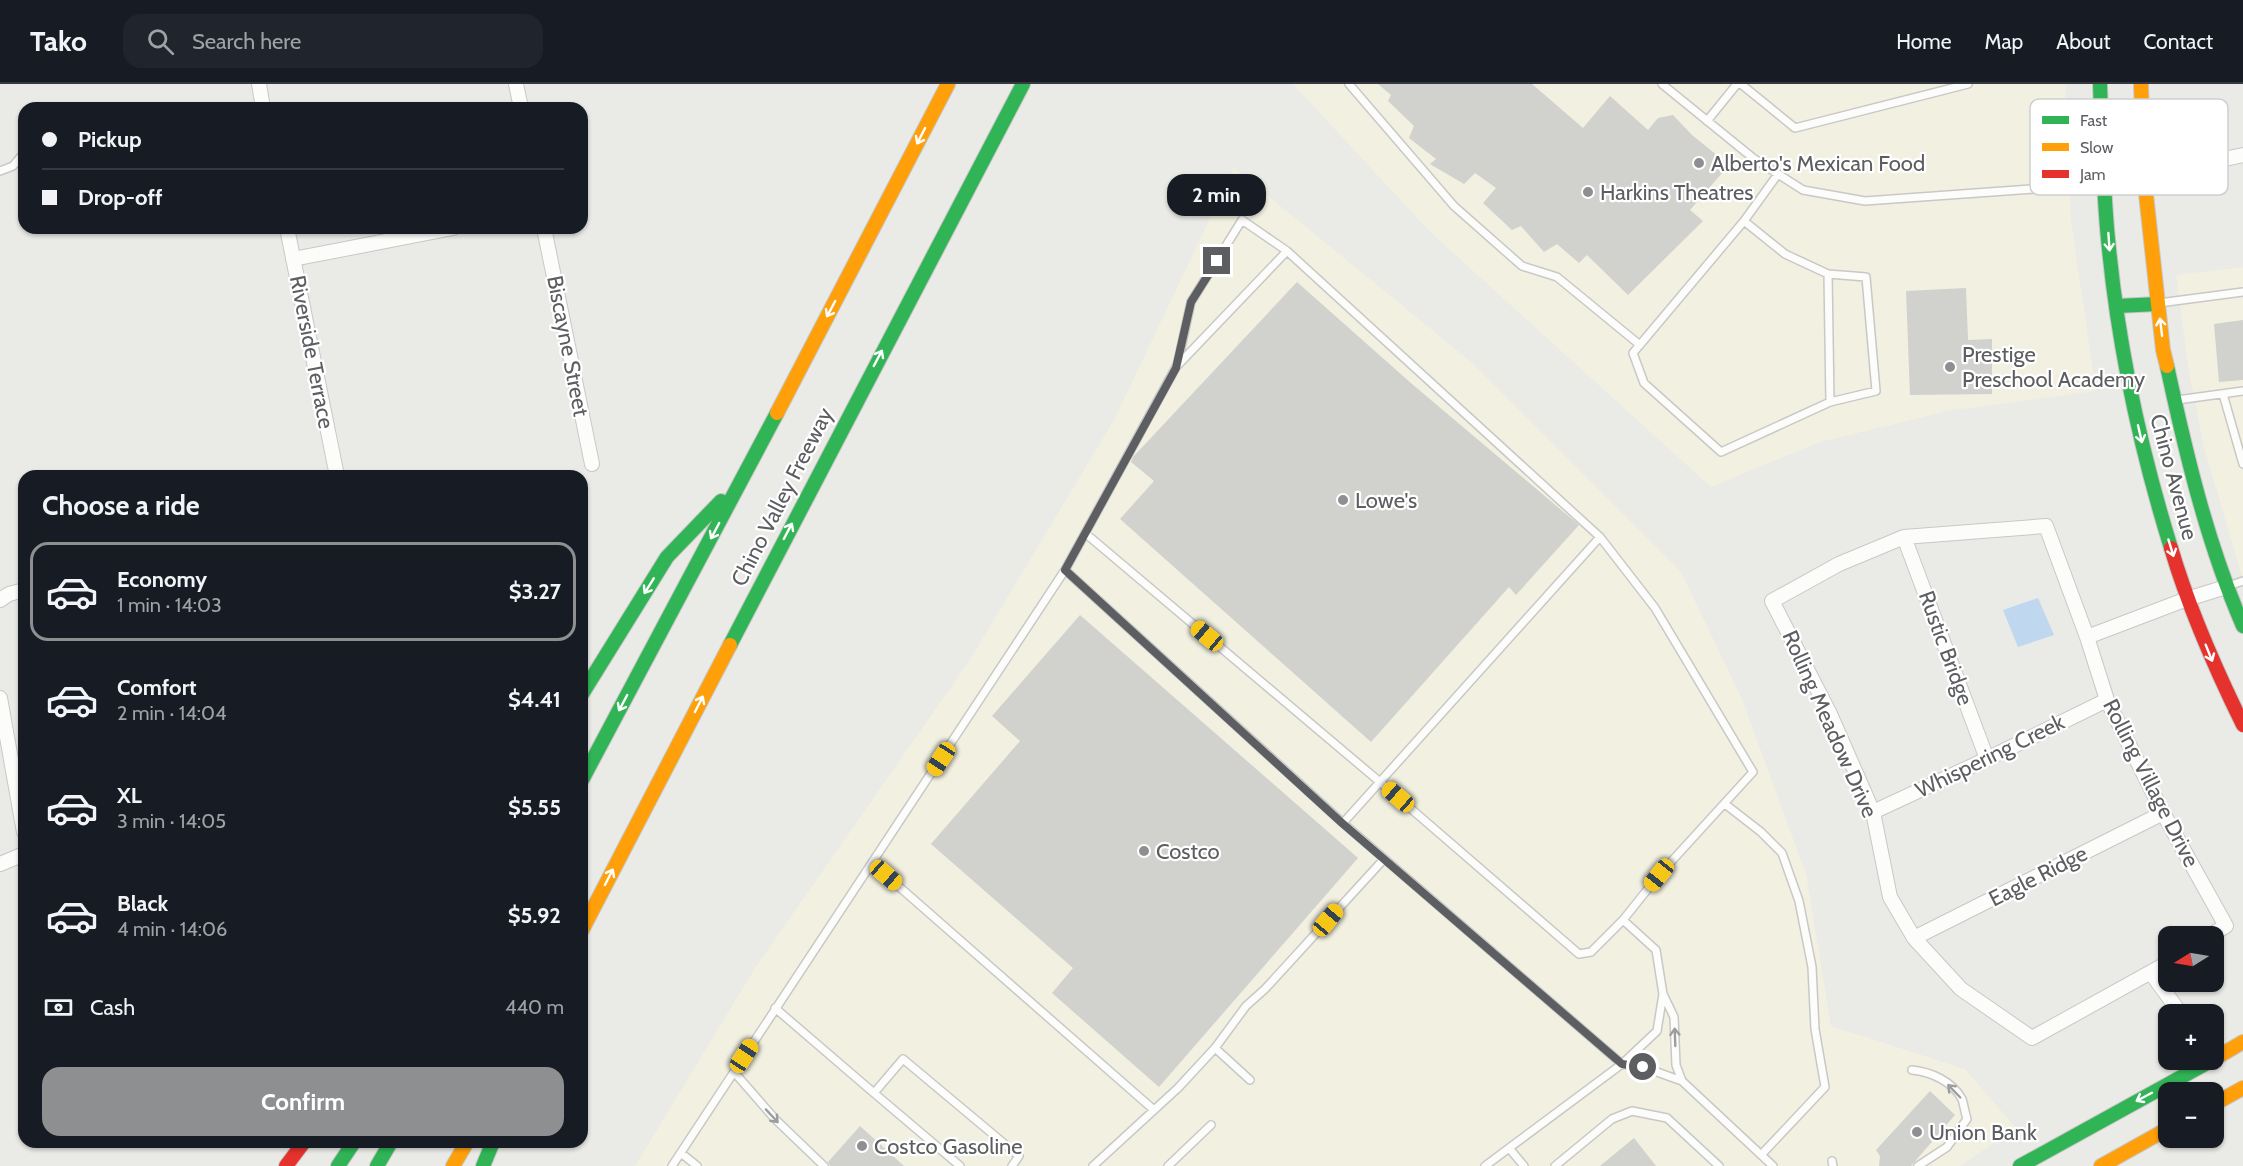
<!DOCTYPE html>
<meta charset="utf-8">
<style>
body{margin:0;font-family:Cabin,sans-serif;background:#20242c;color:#f1f3f6;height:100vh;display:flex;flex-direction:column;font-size:22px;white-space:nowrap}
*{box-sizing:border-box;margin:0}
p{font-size:20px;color:#9ea1a6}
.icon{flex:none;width:33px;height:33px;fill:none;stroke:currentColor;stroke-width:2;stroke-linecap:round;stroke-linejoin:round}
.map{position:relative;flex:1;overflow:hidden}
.panel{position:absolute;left:18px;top:386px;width:570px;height:678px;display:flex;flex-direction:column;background:#171b24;border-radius:18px;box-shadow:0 2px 4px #0004}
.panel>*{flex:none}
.top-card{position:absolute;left:18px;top:18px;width:570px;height:132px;border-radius:18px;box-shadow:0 2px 4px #0004;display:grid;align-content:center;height:132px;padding:0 24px;background:#171b24}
.needle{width:39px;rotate:259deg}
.buttons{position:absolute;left:2158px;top:842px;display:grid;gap:12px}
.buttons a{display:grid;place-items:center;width:66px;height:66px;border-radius:12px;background:#171b24;box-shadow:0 2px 4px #0004;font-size:30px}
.end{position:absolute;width:27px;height:27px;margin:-14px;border:8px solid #5c5e62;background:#fff;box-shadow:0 0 0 3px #fff}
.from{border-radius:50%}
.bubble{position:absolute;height:42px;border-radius:18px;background:#171b24;box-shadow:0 2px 4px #0004;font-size:20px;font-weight:700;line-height:42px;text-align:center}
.car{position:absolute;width:18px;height:36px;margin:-18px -9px;border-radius:8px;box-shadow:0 0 4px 2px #0007;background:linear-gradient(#f5c518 24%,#345 0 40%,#f5c518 0 76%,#345 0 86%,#f5c518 0)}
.top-card b{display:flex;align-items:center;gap:21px;height:57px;font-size:22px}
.top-card b+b{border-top:2px solid #363941}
.top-card i{width:15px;height:15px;background:#f1f3f6}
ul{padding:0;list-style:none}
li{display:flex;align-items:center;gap:18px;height:99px;margin:0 12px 9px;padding:0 12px;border:3px solid transparent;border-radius:18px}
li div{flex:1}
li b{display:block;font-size:22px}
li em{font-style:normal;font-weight:700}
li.selected{border-color:#8e8f90}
li>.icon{width:54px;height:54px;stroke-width:1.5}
h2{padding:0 24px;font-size:27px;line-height:72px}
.pay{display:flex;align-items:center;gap:15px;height:66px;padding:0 24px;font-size:22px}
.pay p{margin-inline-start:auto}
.cta{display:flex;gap:12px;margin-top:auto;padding:12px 24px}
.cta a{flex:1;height:69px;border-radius:18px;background:#8e8f90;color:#fff;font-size:24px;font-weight:700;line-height:69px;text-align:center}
header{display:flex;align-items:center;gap:36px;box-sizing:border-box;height:84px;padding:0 30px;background:#171b24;border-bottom:2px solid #363941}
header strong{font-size:28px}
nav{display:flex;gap:33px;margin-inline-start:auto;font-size:21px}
.search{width:420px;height:54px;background:#20242c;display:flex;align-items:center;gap:15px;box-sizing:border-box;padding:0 21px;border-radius:18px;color:#9ea1a6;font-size:22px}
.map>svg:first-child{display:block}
.commercial{fill:#f2f0e0}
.water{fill:#bfd7ef}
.building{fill:#d1d1ce}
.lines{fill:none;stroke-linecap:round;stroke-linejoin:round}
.lane-casing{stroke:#c8c8c7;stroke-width:10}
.street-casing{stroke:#c8c8c7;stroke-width:16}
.fast-casing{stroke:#c6c6c6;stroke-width:16}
.slow-casing{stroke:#c6c6c6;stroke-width:16}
.jam-casing{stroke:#c6c6c6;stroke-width:16}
.lane{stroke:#fcfcfb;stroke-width:7}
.street{stroke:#fcfcfb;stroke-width:14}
.fast{stroke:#30b455;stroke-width:14}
.slow{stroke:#ff9f0a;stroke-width:14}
.jam{stroke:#e5322d;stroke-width:14}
.oneway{stroke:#fff}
.oneway2{stroke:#9c9d9f}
.route{stroke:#5c5e62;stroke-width:8}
.poi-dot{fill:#8e8f90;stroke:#fff;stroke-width:2}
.labels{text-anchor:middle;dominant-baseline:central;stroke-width:4.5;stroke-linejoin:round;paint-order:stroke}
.poi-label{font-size:22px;fill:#5c5e62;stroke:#fff;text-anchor:start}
.street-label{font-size:22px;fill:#5c5e62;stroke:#fff}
.key{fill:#fff;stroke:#cecfd0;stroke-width:1.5}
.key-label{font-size:16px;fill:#5c5e62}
</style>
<header>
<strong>Tako</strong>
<div class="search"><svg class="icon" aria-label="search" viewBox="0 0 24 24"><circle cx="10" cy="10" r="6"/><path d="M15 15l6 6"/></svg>Search here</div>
<nav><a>Home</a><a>Map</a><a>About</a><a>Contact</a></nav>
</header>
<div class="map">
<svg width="2243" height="1082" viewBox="0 0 2243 1082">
<rect width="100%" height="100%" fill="#eaeae6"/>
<path class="commercial" d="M1293 0H2065L2071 137 2096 307 1948 327 1820 358 1711 403 1430 148Z
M1234 84 1470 277 1681 488 1742 615 1806 790 1831 942 1965 985 2016 1044 1960 1082H635L755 884 969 577 1114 336Z
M2243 183V495L2204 364 2188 282 2176 191Z"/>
<path class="water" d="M2038 514 2054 551 2018 563 2003 526Z"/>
<path class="building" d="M1378 0H1532L1583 44 1610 12 1648 46 1658 34 1673 31 1692 51 1729 81 1690 126 1703 137 1628 211 1587 171 1579 179 1557 160 1544 168 1521 142 1512 146 1483 119 1496 104 1475 89 1464 100 1430 80 1436 75 1409 54 1414 42 1388 17 1391 11Z
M1297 198 1412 300 1579 441 1516 511 1509 503 1371 658 1120 435 1154 397 1131 378 1133 373Z
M1966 204 1968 256 1992 255V310L1910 311 1906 207Z
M2243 236V296L2219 298 2214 240Z
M1080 531 1358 774 1159 1003 1052 909 1073 884 931 760 1020 657 992 632Z
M1930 1007 1955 1031 1911 1082H1879L1880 1072 1876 1066Z
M860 1042 904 1082H830L828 1078Z
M1634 1054 1656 1082H1600Z"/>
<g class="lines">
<defs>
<path id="lane" d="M1349 0 1454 122 1522 182 1557 193 1640 261
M1662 0 1753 74 1803 106 1865 117 2102 100
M1741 0 1795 44 1968 0
M1707 37 1737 0
M0 87 13 82 23 70
M1744 137 1633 269 1644 299 1721 368 1830 318 1876 307 1866 193 1828 190 1785 170 1744 137 1778 90
M1828 190 1830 318
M2159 219 2243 208
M1177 282 1191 218 1242 136 1287 167 1600 453
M2223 310 2243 380
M2177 316 2243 307
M1085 449 1380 698 1579 870 1591 868 1623 836
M1065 486 1343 739 1622 980 1643 983 1682 997 1773 1082
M2228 502 2243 497
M1725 720 1761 748 1782 769 1799 817 1812 883 1815 945 1825 1003 1761 1071
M1343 739 1600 453 1655 524 1753 688 1659 791 1623 836 1656 866 1663 910 1657 947 1622 980 1485 1082
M872 779 1154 1026
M1663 910 1674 933 1676 981 1682 997
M775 924 874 1009 903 975 1019 1072 1012 1082
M1215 964 1250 996
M1912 986C1931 988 1952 997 1962 1015 1964 1021 1965 1029 1967 1035L1947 1063 1918 1082
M734 988 775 1035 824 1082
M874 1009 960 1082
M1509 1064 1524 1082
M681 1069 697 1082
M1832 1077 1833 1082
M672 1082 1065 486 1176 283 1287 167
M1093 1082 1178 1004 1215 964 1246 922 1265 905 1384 775
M1168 1082 1211 1041
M1555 1082 1612 1035 1632 1027 1667 1034 1719 1082"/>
<path id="street" d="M259 0 263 24
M516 0 521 24
M2105 100 2243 71
M287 144 337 392
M544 144 592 380
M293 175 453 144
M1904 453 1987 675
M0 516 9 510 24 506
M2087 553 2187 515 2226 503
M0 614 24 748
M1873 728 1987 675 2107 616
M0 780 24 770
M1914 854 2163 729
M2169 878 2032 954 1961 905 1914 854 1890 813 1873 728 1830 630 1772 517 1839 480 1904 453 2046 442 2087 553 2107 616 2163 729 2226 842 2209 852
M2151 889 2181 930"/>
<path id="fast" d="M2100 0C2102 55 2103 110 2109 165 2119 266 2141 367 2171 464
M2117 222 2158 220
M2167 282C2186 370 2207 459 2243 542
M730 561 1023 0
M582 610 667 473 721 417
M582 696 777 329
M338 1082 354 1058
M377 1082 391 1058
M483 1082 493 1058
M2020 1082 2214 975"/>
<path id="slow" d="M2141 0 2144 92 2163 266 2167 282
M777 329 948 0
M582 846 730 561
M2214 975 2243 958
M2214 1020 2243 1004
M453 1082 467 1058
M2101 1082 2169 1044"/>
<path id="jam" d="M2171 464C2189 525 2215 584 2243 641
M286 1082 304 1058"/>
</defs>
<use href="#lane" class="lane-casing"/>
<use href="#street" class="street-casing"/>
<use href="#fast" class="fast-casing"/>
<use href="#slow" class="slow-casing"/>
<use href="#jam" class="jam-casing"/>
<use href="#lane" class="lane"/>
<use href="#street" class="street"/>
<use href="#fast" class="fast"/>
<use href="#slow" class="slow"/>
<use href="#jam" class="jam"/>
</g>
<defs><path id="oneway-shaft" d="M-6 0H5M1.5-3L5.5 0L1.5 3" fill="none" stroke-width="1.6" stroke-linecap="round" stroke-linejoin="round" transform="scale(1.5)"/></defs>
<g class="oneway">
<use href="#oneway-shaft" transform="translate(921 52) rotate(117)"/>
<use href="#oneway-shaft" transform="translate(2109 158) rotate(86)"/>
<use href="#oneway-shaft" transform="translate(831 225) rotate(118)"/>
<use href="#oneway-shaft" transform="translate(2161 243) rotate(-97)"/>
<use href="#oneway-shaft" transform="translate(878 274) rotate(-62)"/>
<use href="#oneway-shaft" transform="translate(2140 350) rotate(77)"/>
<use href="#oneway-shaft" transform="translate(715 447) rotate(118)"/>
<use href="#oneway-shaft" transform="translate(788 447) rotate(-62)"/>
<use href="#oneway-shaft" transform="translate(2171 464) rotate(73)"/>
<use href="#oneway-shaft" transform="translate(649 502) rotate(122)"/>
<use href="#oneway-shaft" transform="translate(2209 569) rotate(68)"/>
<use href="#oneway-shaft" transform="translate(623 619) rotate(118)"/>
<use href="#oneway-shaft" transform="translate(699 620) rotate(-63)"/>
<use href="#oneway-shaft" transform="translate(609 793) rotate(-63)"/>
<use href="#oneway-shaft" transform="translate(2144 1013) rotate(152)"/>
</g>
<g class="oneway2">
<use href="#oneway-shaft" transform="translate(1675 953) rotate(-92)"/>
<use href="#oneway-shaft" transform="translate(1954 1007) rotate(-134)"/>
<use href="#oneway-shaft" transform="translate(772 1032) rotate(47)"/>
</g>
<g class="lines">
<path class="route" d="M1217 177 1191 218 1176 284 1065 486 1342 739 1622 980 1643 983"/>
</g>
<g class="poi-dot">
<circle cx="1699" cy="79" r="6"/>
<circle cx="1588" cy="108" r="6"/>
<circle cx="1950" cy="283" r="6"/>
<circle cx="1343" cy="416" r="6"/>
<circle cx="1144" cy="767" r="6"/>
<circle cx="1917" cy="1048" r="6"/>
<circle cx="862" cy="1062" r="6"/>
</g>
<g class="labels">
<g class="poi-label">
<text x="1711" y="79">Alberto's Mexican Food</text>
<text x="1600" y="108">Harkins Theatres</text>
<text x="1962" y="270">Prestige<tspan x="1962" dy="25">Preschool Academy</tspan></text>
<text x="1355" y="416">Lowe's</text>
<text x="1156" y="767">Costco</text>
<text x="1929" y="1048">Union Bank</text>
<text x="874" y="1062">Costco Gasoline</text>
</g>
<g class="street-label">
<text transform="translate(568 262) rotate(79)">Biscayne Street</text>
<text transform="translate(312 268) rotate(79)">Riverside Terrace</text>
<text transform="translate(2174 393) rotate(75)">Chino Avenue</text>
<text transform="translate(782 413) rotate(-63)">Chino Valley Freeway</text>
<text transform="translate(1946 564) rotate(70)">Rustic Bridge</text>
<text transform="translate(1830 640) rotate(66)">Rolling Meadow Drive</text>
<text transform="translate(1990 672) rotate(-26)">Whispering Creek</text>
<text transform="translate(2151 699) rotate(63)">Rolling Village Drive</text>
<text transform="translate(2038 792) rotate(-27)">Eagle Ridge</text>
</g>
</g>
<rect x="2030" y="15" width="198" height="96" rx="9" class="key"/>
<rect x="2042" y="32" width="27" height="8" fill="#30b455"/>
<rect x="2042" y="59" width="27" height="8" fill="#ff9f0a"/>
<rect x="2042" y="86" width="27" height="8" fill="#e5322d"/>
<g class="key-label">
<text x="2080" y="42">Fast</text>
<text x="2080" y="69">Slow</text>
<text x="2080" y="96">Jam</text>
</g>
</svg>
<div class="buttons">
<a><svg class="needle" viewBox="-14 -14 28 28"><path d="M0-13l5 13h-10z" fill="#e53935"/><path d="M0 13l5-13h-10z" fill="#9ea1a6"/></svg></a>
<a>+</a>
<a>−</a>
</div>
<i class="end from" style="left:1643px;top:983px"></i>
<i class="end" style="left:1217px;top:177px"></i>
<div class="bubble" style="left:1167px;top:90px;width:99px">2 min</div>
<i class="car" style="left:1207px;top:552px;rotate:310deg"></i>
<i class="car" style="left:941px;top:675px;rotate:213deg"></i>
<i class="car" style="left:1398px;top:713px;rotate:311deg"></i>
<i class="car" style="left:886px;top:791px;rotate:131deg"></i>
<i class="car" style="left:1659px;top:791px;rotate:219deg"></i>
<i class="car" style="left:1328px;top:836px;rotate:40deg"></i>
<i class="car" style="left:744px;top:972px;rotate:33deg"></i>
<div class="top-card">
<b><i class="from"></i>Pickup</b>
<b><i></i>Drop-off</b>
</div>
<section class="panel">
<h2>Choose a ride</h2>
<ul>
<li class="selected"><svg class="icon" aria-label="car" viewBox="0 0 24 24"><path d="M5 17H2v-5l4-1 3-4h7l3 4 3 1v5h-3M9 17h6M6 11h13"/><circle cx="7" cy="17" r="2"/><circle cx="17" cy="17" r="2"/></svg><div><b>Economy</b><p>1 min · 14:03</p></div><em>$3.27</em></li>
<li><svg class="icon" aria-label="car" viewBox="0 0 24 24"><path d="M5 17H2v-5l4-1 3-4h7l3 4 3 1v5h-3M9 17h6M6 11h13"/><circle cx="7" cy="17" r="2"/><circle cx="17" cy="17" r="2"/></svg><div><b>Comfort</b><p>2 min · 14:04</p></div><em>$4.41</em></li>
<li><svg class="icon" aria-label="car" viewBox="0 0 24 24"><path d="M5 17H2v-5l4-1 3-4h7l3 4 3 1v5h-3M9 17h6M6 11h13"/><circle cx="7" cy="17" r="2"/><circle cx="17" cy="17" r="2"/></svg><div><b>XL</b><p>3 min · 14:05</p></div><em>$5.55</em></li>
<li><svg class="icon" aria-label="car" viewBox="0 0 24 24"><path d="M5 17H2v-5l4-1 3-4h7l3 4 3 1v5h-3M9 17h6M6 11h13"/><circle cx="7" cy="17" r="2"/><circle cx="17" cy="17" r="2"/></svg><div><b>Black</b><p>4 min · 14:06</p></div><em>$5.92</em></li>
</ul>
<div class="pay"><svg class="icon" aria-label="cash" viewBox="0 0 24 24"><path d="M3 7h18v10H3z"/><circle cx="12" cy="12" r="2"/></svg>Cash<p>440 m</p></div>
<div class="cta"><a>Confirm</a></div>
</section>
</div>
